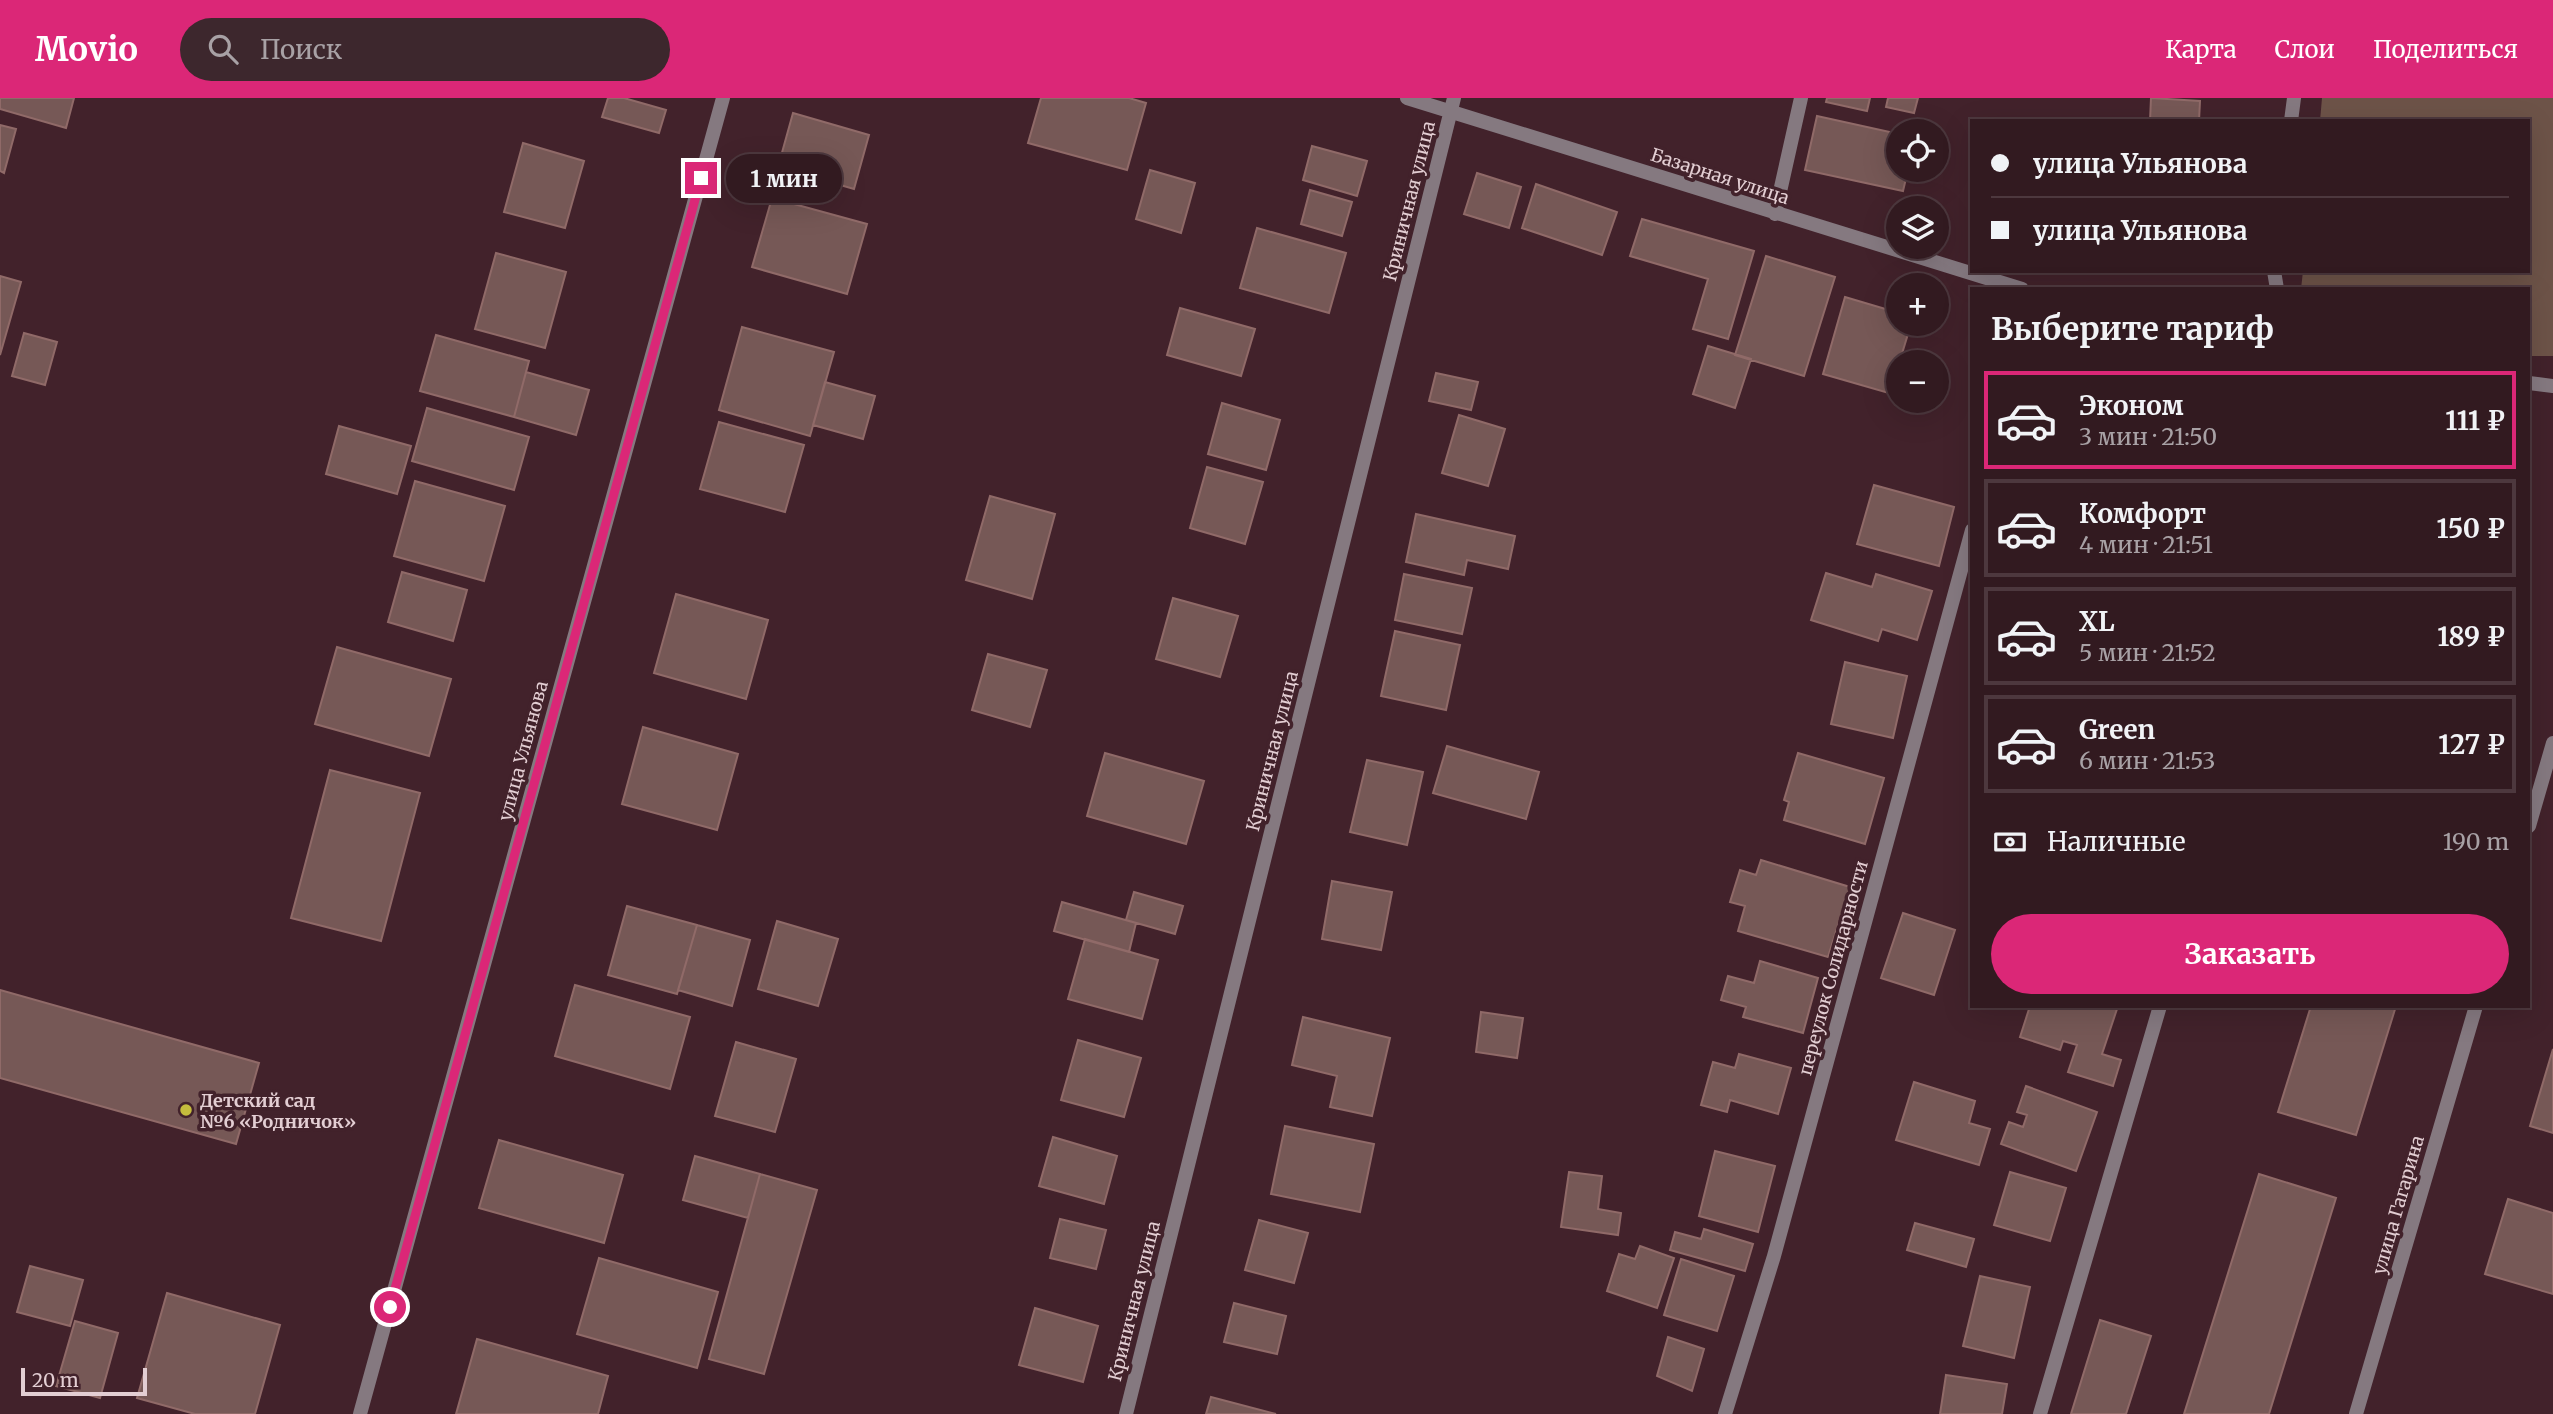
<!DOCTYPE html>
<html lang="ru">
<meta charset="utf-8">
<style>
body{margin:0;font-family:Merriweather,serif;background:#3d272d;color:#f1f3f6;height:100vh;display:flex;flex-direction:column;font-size:26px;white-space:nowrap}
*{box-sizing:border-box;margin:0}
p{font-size:23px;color:#a8a1a5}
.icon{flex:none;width:38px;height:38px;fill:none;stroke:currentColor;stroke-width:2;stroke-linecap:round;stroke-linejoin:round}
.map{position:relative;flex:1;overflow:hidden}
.sheet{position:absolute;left:1970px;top:189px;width:560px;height:721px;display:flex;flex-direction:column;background:#321a20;border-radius:0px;box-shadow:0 7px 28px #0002,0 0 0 2px #4d383e}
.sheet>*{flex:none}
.guide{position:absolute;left:1970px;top:21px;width:560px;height:154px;border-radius:0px;box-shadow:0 7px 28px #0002,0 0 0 2px #4d383e;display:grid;align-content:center;height:154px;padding:0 21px;background:#321a20}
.fabs{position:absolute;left:1886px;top:21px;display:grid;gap:14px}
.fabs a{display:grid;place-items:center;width:63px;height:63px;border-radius:50%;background:#321a20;box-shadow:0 7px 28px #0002,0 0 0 2px #4d383e;font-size:35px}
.scale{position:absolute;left:21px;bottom:18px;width:126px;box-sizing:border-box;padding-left:7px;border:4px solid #e3ced3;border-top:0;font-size:19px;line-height:24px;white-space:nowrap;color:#e3ced3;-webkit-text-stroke:5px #42222b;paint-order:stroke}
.end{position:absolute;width:32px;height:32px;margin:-16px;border:9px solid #db2777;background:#fff;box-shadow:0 0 0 4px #fff}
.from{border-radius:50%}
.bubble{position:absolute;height:49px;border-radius:24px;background:#321a20;box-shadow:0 7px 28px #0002,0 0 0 2px #4d383e;font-size:23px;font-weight:700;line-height:49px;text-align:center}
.guide b{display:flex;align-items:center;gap:24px;height:66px;font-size:26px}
.guide b+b{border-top:2px solid #4d383e}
.guide i{width:18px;height:18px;background:#f1f3f6}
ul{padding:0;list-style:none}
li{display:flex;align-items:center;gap:21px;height:98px;margin:0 14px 10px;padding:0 7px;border:4px solid #4d383e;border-radius:0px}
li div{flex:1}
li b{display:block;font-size:26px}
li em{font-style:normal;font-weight:700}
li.on{border-color:#db2777}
li>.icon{width:63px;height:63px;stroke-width:1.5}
h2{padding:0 21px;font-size:32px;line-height:84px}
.pay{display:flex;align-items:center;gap:18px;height:77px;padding:0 21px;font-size:26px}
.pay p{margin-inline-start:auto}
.action{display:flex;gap:14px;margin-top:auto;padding:14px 21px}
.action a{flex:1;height:80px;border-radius:42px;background:#db2777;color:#fff;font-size:28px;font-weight:700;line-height:80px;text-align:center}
header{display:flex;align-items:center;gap:42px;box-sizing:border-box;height:98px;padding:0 35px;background:#db2777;color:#fff}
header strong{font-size:33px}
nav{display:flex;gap:38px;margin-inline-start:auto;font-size:24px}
.search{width:490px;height:63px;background:#3d272d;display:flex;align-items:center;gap:18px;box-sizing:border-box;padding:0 24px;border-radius:38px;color:#a8a1a5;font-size:26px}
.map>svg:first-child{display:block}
.forest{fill:#6d5348}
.building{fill:#765856;stroke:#906a68;stroke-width:2}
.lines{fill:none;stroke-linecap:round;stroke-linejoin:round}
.minor{stroke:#857980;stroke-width:14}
.route{stroke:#db2777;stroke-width:9}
.poi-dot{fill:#c4bc3d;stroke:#42222b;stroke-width:2.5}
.labels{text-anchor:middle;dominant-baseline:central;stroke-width:7;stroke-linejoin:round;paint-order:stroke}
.street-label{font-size:18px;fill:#e3ced3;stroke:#42222b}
.poi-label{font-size:18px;font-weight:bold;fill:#e3ced3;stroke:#42222b;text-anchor:start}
</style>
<header>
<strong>Movio</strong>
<div class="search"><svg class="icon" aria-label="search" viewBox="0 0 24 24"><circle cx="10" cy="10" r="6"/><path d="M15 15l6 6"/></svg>Поиск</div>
<nav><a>Карта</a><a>Слои</a><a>Поделиться</a></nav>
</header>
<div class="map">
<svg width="2553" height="1316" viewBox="0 0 2553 1316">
<rect width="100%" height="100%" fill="#42222b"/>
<path class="forest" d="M2322 0H2553V258H2529V191H2301L2303 173H2529V23H2320Z"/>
<path class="building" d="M0 0H74L66 30 0 11Z
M608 0H624L666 12 659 35 602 19Z
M1041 0H1129L1146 5 1127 72 1028 45Z
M1827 0H1870L1867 13 1826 4Z
M1888 0H1918L1914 15 1886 9Z
M2151 0 2200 3 2199 23H2150Z
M793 15 869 37 854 91 778 69Z
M1817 18 1899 36V72H1908L1903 93 1805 72Z
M0 27 16 31 4 75 0 73Z
M523 45 584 63 565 130 504 114Z
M1312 48 1367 63 1357 98 1303 82Z
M1150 72 1195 85 1181 135 1136 121Z
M1477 75 1521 89 1509 130 1464 116Z
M1536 86 1617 114 1602 157 1522 130Z
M1310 92 1352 104 1342 138 1301 126Z
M772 100 867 126 847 196 752 169Z
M1642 121 1754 153 1728 241 1693 231 1708 181 1630 158Z
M1257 130 1346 155 1329 215 1240 190Z
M496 155 566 174 545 250 475 231Z
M1766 158 1835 179 1804 278 1735 257Z
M0 178 21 184 0 257Z
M1845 199 1899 215V226H1911L1901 259 1918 264H1899V298L1823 276Z
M1180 210 1255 231 1241 278 1167 257Z
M742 229 834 254 810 338 719 312Z
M24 235 57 244 45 287 12 278Z
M436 237 529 263 514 319 420 293Z
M1708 248 1751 261 1735 310 1693 296Z
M526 274 589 292 576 337 514 319Z
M1436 275 1478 284 1471 312 1429 303Z
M825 284 875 298 863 341 813 327Z
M1222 305 1280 322 1266 372 1208 356Z
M427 310 529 339 514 392 412 363Z
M1459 317 1505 331 1488 388 1442 375Z
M719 324 804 347 785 414 700 391Z
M339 328 411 348 397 396 326 376Z
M1207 369 1263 384 1245 446 1190 430Z
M415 383 505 408 484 483 394 458Z
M1874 387 1954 409 1939 468 1857 446Z
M990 398 1055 416 1032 501 966 482Z
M1416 416 1515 438 1508 471 1467 462 1464 477 1406 464Z
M402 474 467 492 453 543 388 524Z
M1826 475 1872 489 1876 476 1932 493 1917 542 1882 531 1878 543 1811 522Z
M1404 476 1472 490 1462 536 1395 522Z
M676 496 768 522 746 601 654 575Z
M1173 500 1238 518 1220 579 1156 561Z
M1395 533 1460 547 1446 612 1381 598Z
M337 549 451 581 429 658 315 626Z
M988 556 1047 572 1030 629 972 612Z
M1845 564 1907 578 1893 640 1831 626Z
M643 629 738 656 717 732 622 706Z
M1447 648 1539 674 1526 721 1433 695Z
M1105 655 1204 683 1186 746 1087 718Z
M1798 655 1884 680 1865 746 1784 722 1789 704 1784 702Z
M1367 662 1423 674 1407 747 1350 734Z
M330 672 420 695 381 843 291 820Z
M1761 762 1850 789 1828 859 1738 833 1745 808 1730 804 1740 772 1756 777Z
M1332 783 1392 794 1381 852 1322 841Z
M1134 794 1183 808 1175 836 1126 822Z
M1062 804 1136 825 1129 854 1054 833Z
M627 808 697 827 677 896 608 877Z
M1903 815 1955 832 1934 897 1881 880Z
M777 823 838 841 818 908 758 891Z
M697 827 750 842 732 908 678 892Z
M1085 841 1158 862 1142 921 1068 901Z
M1760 863 1818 880 1803 935 1743 919 1746 909 1721 902 1728 878 1754 885Z
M575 887 690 919 670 991 555 958Z
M0 892 259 965 236 1046 0 980Z
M2030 908H2118L2102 956 2121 962 2113 988 2068 974 2077 947 2063 943 2060 952 2020 939Z
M2311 908H2396L2356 1037 2278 1014Z
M1481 914 1523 920 1517 960 1476 954Z
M1303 919 1390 940 1372 1018 1330 1009 1337 978 1292 967Z
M1078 942 1141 960 1124 1019 1061 1002Z
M736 944 796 961 775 1034 715 1018Z
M2553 951V1035L2530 1028Z
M1739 956 1791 970 1778 1016 1730 1002 1727 1014 1701 1007 1713 964 1735 970Z
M1914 984 1975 1003 1969 1025 1990 1031 1979 1067 1896 1042Z
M2026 988 2097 1014 2076 1073 2001 1046 2009 1024 2023 1029 2027 1017 2017 1014Z
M1285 1028 1374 1046 1360 1114 1271 1096Z
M1053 1039 1117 1058 1104 1106 1039 1088Z
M499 1042 623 1077 604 1145 479 1110Z
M1715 1053 1775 1068 1758 1134 1699 1118Z
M695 1058 760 1076 748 1120 683 1102Z
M1569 1074 1602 1078 1598 1111 1621 1115 1618 1137 1561 1129Z
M2010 1074 2066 1090 2050 1143 1994 1127Z
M760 1076 817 1092 764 1276 709 1261Z
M2259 1076 2336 1100 2269 1316H2184Z
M2508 1101 2553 1115V1196L2485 1176Z
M1060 1121 1106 1132 1096 1171 1050 1160Z
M1259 1122 1308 1135 1294 1185 1245 1172Z
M1915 1125 1974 1141 1966 1169 1907 1152Z
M1704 1131 1753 1146 1745 1173 1670 1152 1675 1134 1701 1141Z
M1640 1148 1674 1160 1657 1210 1607 1193 1619 1156 1635 1161Z
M599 1160 718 1194 697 1270 577 1236Z
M1681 1161 1734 1178 1717 1233 1664 1217Z
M30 1168 83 1182 70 1228 17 1214Z
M1980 1178 2030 1189 2014 1260 1963 1248Z
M167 1195 280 1227 255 1316H195L137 1300Z
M1234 1205 1286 1218 1277 1256 1224 1244Z
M1035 1210 1098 1228 1083 1284 1019 1267Z
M2100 1222 2151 1238 2126 1316H2071Z
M75 1223 118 1235 100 1300 56 1288Z
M1668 1239 1704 1251 1692 1293 1657 1278Z
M477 1241 608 1278 598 1316H456Z
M1946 1277 2007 1286 2002 1316H1940Z
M1211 1299 1276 1316H1206Z"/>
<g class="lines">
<path class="minor" d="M1407 0 2022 191
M2291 23 2294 0
M1775 116 1801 0
M2274 173 2277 191
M2529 285 2553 288
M2529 728 2553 645
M360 1316 723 0
M1126 1316 1454 0
M1725 1316 1774 1158 1972 432
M2040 1316 2160 908
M2356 1316 2476 908"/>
</g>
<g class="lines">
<path class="route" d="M390 1209 701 80"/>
</g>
<circle class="poi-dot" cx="186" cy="1012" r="7"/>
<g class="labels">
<g class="street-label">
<text transform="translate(1720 78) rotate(18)">Базарная улица</text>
<text transform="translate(1409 103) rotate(-76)">Криничная улица</text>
<text transform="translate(523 653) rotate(-75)">улица Ульянова</text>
<text transform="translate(1272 653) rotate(-76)">Криничная улица</text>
<text transform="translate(1833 870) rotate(-75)">переулок Солидарности</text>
<text transform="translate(2398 1107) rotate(-74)">улица Гагарина</text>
<text transform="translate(1134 1203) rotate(-76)">Криничная улица</text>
</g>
<g class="poi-label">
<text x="200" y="1002">Детский сад<tspan x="200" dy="21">№6 «Родничок»</tspan></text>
</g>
</g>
</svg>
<div class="fabs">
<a><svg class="icon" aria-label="locate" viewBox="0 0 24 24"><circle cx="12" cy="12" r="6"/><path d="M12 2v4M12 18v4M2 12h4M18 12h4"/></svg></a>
<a><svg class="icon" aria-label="layers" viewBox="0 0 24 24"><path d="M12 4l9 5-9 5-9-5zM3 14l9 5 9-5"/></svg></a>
<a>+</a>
<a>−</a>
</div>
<div class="scale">20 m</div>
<i class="end from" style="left:390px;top:1209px"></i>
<i class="end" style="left:701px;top:80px"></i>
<div class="bubble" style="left:726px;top:56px;width:116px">1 мин</div>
<div class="guide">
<b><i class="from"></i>улица Ульянова</b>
<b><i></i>улица Ульянова</b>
</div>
<section class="sheet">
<h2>Выберите тариф</h2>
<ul>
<li class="on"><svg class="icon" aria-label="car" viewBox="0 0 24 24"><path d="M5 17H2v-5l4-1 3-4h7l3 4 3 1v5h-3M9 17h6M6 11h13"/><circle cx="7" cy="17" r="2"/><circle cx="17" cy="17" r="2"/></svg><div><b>Эконом</b><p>3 мин · 21:50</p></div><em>111 ₽</em></li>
<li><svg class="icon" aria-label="car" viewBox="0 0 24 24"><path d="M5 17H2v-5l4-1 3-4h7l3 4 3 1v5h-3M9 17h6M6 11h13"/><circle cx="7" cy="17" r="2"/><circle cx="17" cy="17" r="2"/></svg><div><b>Комфорт</b><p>4 мин · 21:51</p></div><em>150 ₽</em></li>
<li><svg class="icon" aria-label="car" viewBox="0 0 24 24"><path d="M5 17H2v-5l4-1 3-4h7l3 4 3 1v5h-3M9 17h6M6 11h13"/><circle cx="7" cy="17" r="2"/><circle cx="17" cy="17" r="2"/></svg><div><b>XL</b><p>5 мин · 21:52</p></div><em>189 ₽</em></li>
<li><svg class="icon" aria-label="car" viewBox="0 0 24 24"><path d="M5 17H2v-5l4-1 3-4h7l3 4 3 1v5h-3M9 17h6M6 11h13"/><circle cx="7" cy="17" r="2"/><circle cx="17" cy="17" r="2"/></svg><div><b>Green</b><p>6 мин · 21:53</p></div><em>127 ₽</em></li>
</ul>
<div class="pay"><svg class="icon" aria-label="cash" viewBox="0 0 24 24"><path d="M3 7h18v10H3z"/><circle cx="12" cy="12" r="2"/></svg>Наличные<p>190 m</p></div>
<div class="action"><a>Заказать</a></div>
</section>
</div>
